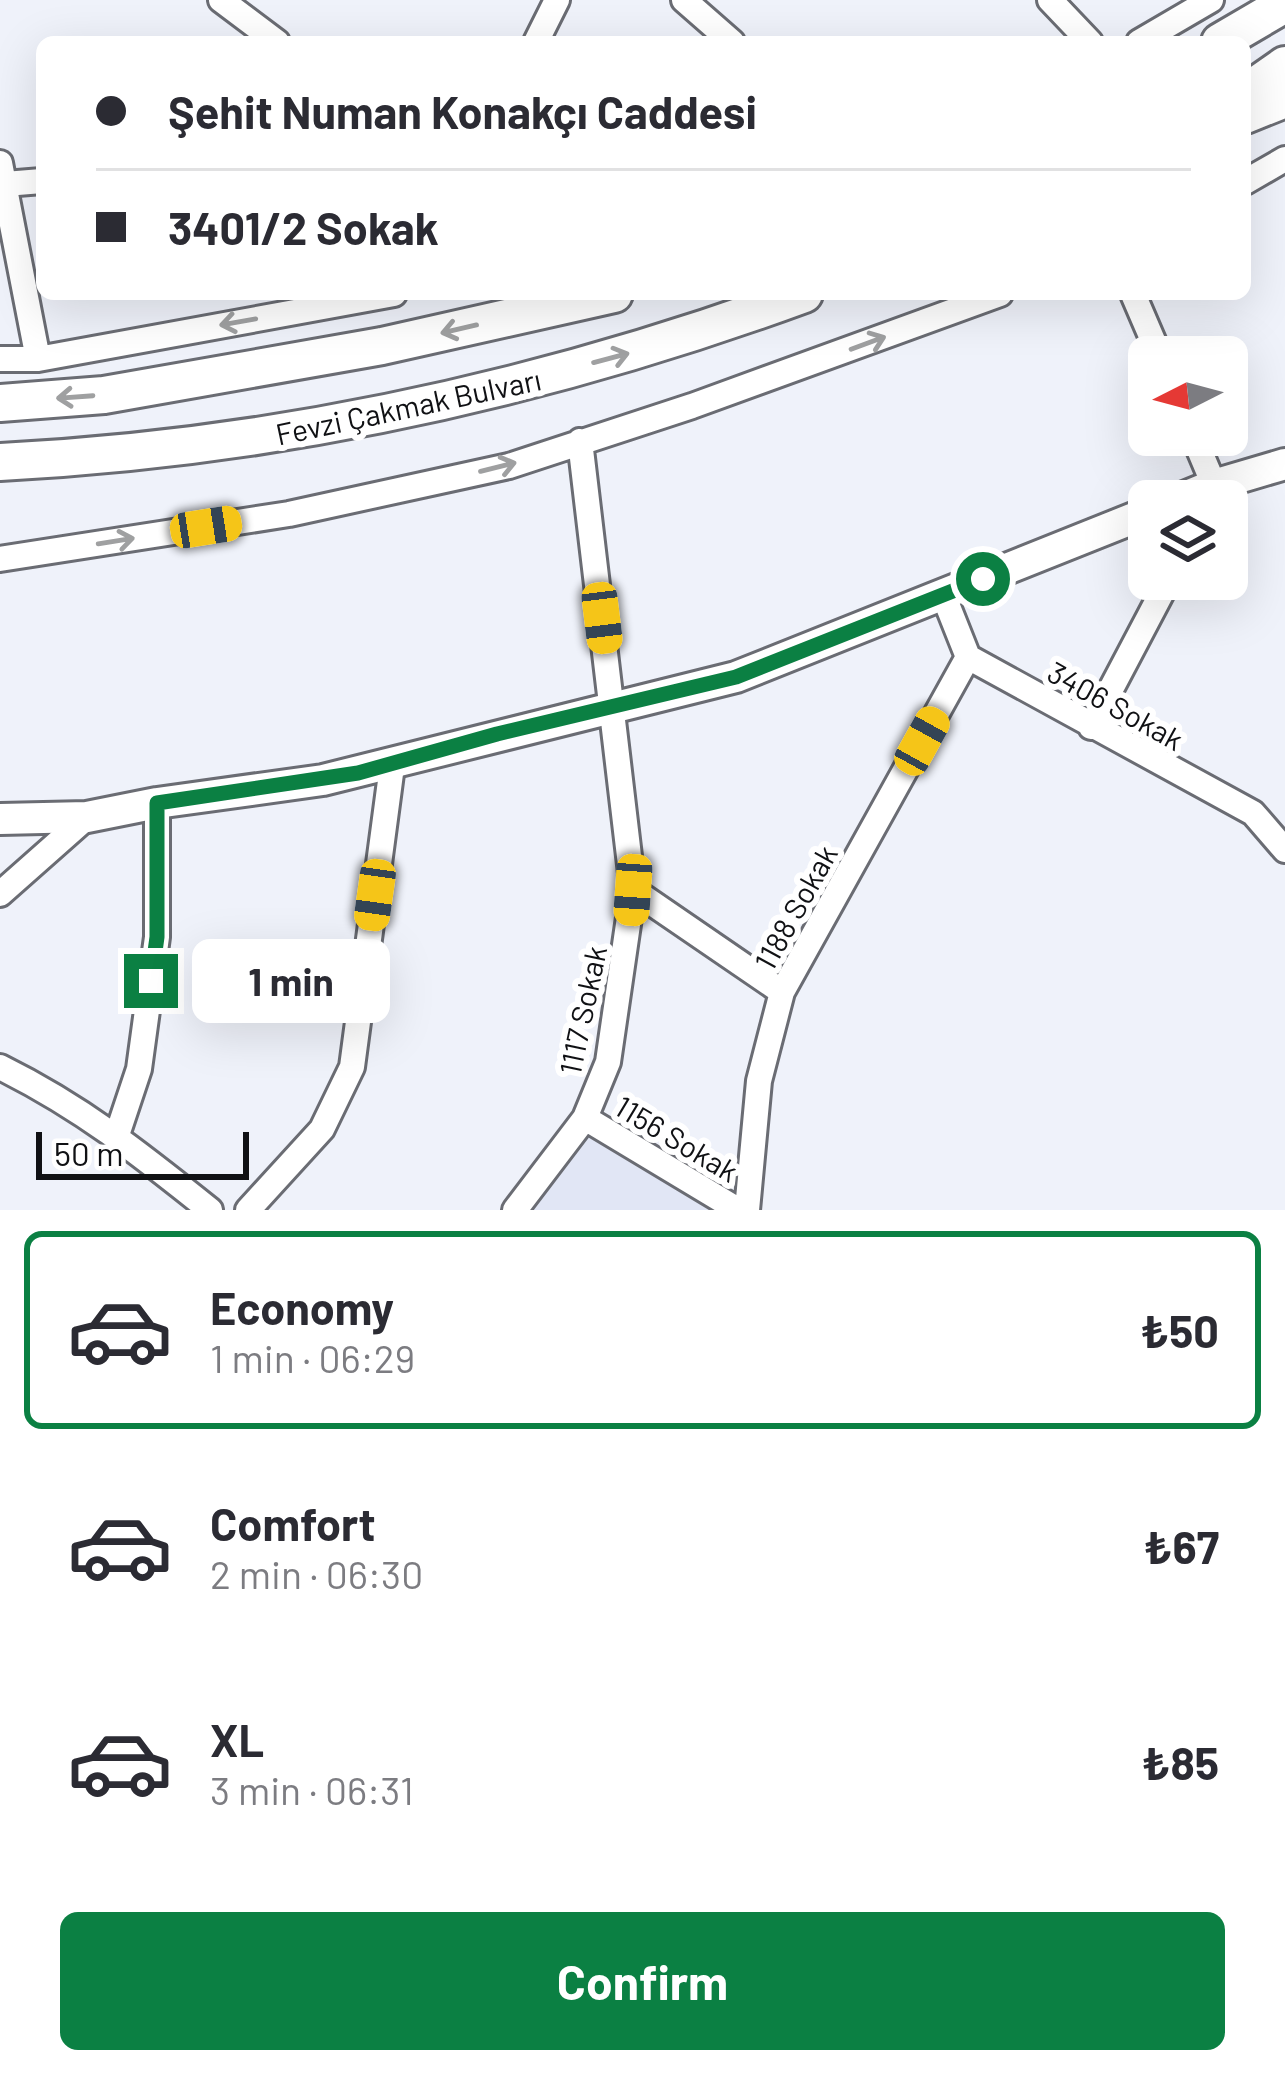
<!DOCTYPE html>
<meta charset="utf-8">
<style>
body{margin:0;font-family:Barlow,sans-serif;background:#f7f7f7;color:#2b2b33;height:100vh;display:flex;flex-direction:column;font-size:45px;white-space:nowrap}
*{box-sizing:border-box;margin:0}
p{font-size:39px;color:#7c7c81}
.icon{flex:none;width:66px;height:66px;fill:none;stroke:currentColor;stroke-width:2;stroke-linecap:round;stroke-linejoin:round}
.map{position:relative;height:1210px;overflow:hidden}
.side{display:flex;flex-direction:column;background:#fff;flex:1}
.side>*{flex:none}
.top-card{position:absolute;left:36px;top:36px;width:1215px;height:264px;border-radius:18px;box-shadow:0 12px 48px #0002;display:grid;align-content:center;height:264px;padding:0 60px;background:#fff}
.needle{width:78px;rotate:264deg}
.tools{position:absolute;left:1128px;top:336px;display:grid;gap:24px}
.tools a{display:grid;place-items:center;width:120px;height:120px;border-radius:18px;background:#fff;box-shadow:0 12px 48px #0002;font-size:60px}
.scale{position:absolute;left:36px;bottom:30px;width:213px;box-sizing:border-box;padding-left:12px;border:6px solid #101114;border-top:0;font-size:33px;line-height:42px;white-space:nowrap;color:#101114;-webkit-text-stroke:9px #fff;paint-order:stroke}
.end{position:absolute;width:54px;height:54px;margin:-27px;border:15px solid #0b8043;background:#fff;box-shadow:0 0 0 6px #fff}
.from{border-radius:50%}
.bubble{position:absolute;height:84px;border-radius:18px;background:#fff;box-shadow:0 12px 48px #0002;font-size:39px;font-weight:700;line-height:84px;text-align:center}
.car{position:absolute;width:36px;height:72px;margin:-36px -18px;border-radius:15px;box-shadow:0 0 9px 3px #0007;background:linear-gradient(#f5c518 24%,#345 0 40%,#f5c518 0 76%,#345 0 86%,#f5c518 0)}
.top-card b{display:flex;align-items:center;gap:42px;height:114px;font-size:45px}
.top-card b+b{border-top:3px solid #e1e1e2}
.top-card i{width:30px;height:30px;background:#2b2b33}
ul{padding:21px 0 0;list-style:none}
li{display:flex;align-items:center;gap:36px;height:198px;margin:0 24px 18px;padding:0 36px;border:6px solid transparent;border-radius:18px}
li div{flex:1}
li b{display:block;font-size:45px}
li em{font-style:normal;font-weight:700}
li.selected{border-color:#0b8043}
li>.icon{width:108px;height:108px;stroke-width:1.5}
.action{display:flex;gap:24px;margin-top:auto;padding:24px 60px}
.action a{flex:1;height:138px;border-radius:18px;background:#0b8043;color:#fff;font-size:48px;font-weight:700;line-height:138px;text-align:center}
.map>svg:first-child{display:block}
.built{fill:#e1e6f5}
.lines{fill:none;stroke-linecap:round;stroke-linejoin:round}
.minor-casing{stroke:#6a6c73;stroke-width:30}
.tertiary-casing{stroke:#6a6c73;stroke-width:36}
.primary-casing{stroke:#6a6c73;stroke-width:42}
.minor{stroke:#fff;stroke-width:24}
.tertiary{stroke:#fff;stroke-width:30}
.primary{stroke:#fff;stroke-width:36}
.oneway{stroke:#9fa0a1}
.route{stroke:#0b8043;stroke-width:15}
.labels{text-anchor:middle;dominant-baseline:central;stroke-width:12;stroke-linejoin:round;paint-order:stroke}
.street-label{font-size:30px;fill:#101114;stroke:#fff}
</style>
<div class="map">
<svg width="1285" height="1210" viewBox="0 0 1285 1210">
<rect width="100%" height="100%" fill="#eff2fa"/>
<path class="built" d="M585 1118 738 1210H515Z"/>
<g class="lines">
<defs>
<path id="minor" d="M221 0 277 42
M684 0 732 42
M1050 0 1090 42
M536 42 557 0
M1139 42 1211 0
M0 163 38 359
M1245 182 1285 159
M5 184 42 181
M1133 294 1160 357
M0 359H38L394 294
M1193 435 1214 485 1207 499
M0 559 289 514 509 466 692 406 1000 294
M943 594 968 657 1253 813 1285 850
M1091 727 1169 579
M633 890 782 992
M0 894 87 817
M0 1067C81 1107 140 1154 210 1210
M585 1118 738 1210
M117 1135 139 1069 157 937V803
M248 1210 322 1129 352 1067 392 766
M515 1210 585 1118 608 1062 633 890 580 441
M747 1210 759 1081 782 992 968 657"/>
<path id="tertiary" d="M1175 501 1214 485 1285 464
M0 819 87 817 157 803 323 780 736 677 1149 512"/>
<path id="primary" d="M1220 42 1285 4
M1245 93 1285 65
M1245 115 1285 99
M0 403 104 395 382 346 614 294
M0 462C276 448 545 389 804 294"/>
</defs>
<use href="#minor" class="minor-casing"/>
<use href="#tertiary" class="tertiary-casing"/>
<use href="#primary" class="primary-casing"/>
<use href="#minor" class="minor"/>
<use href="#tertiary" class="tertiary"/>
<use href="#primary" class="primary"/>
</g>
<defs><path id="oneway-shaft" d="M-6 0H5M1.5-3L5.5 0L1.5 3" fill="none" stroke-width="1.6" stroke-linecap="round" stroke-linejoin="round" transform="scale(3)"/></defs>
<g class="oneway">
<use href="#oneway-shaft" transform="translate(238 322) rotate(170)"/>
<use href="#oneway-shaft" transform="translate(459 329) rotate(167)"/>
<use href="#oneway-shaft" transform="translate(868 343) rotate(-20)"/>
<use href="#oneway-shaft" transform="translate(611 358) rotate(-15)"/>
<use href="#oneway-shaft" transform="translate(75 397) rotate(176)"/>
<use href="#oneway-shaft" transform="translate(498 467) rotate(-14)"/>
<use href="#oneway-shaft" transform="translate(116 541) rotate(-9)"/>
</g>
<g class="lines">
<path class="route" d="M151 981 157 937V803L358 773 497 734 736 677 983 579"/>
</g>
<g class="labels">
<g class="street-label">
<text transform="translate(408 406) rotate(-12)">Fevzi Çakmak Bulvarı</text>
<text transform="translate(1116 705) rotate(29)">3406 Sokak</text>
<text transform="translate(795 907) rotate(-61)">1188 Sokak</text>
<text transform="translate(582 1010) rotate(-78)">1117 Sokak</text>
<text transform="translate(677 1138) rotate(31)">1156 Sokak</text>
</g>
</g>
</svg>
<div class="tools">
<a><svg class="needle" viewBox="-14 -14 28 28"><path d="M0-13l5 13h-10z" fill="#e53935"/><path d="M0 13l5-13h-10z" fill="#7c7c81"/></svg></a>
<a><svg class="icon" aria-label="layers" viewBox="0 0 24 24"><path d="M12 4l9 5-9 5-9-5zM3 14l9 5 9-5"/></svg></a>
</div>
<div class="scale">50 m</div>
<i class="end from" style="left:983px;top:579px"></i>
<i class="end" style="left:151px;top:981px"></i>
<div class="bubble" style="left:192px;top:939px;width:198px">1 min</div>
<i class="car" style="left:206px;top:527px;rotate:81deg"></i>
<i class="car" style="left:602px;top:618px;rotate:173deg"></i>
<i class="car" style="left:922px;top:741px;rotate:29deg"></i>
<i class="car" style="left:633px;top:890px;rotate:184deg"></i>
<i class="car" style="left:375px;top:895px;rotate:188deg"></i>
<div class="top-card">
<b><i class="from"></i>Şehit Numan Konakçı Caddesi</b>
<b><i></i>3401/2 Sokak</b>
</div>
</div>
<section class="side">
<ul>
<li class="selected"><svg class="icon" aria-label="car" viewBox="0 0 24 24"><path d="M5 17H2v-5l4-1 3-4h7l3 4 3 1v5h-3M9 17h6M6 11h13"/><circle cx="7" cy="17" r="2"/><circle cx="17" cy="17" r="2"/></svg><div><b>Economy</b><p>1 min · 06:29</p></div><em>₺50</em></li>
<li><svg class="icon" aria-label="car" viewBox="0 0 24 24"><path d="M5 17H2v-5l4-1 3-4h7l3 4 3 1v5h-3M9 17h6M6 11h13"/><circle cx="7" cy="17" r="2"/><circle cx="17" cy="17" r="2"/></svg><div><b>Comfort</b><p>2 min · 06:30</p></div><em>₺67</em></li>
<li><svg class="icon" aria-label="car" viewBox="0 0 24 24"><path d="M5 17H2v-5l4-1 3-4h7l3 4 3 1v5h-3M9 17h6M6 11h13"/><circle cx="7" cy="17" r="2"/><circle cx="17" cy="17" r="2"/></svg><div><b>XL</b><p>3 min · 06:31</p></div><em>₺85</em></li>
</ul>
<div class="action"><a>Confirm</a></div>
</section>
